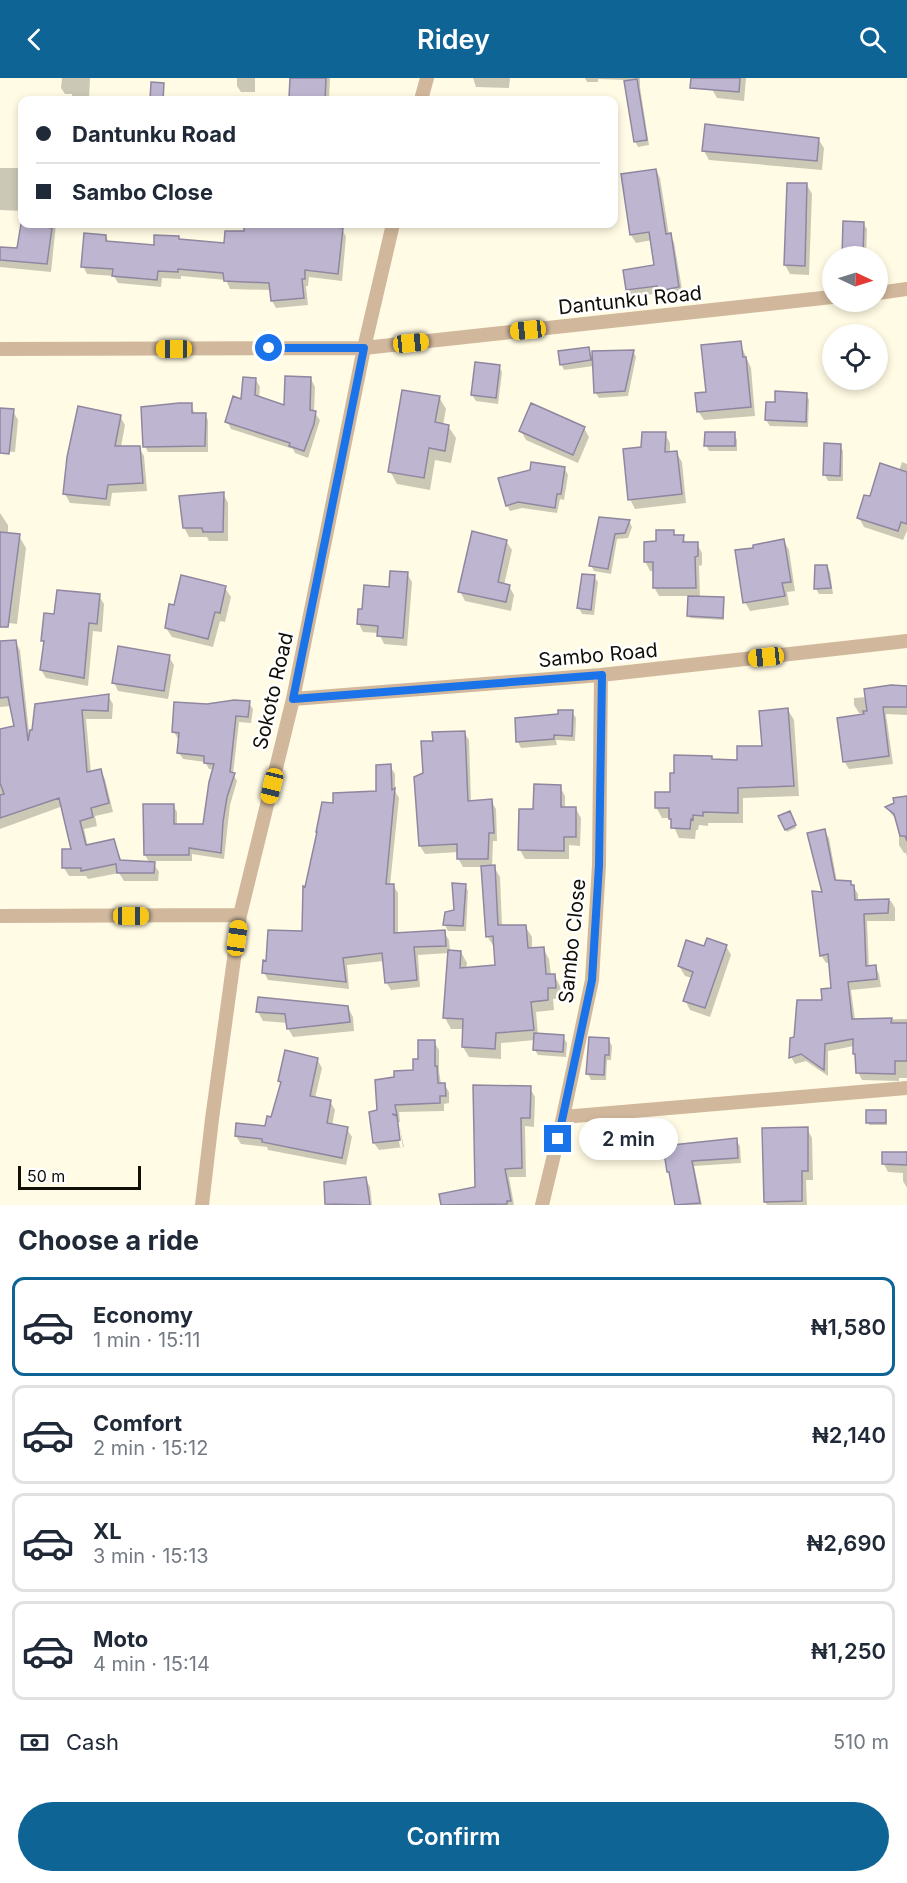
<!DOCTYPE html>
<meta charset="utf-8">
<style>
body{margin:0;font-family:Inter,sans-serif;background:#f2f2f3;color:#1f2937;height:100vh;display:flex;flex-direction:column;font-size:22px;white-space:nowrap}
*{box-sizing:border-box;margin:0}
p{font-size:20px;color:#747a83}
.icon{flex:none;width:33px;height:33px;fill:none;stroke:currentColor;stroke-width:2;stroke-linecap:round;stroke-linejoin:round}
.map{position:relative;height:1127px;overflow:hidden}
.drawer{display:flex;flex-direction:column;background:#fff;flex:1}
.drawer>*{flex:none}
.top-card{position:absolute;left:18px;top:18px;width:600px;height:132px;border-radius:12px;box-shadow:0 3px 9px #0003;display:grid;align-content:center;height:132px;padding:0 18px;background:#fff}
.needle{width:39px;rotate:94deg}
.fabs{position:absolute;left:822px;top:168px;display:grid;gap:12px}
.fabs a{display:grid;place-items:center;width:66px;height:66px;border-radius:50%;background:#fff;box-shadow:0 3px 9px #0003;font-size:30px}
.scale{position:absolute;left:18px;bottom:15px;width:123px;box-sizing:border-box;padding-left:6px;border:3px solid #100e05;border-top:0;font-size:16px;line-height:21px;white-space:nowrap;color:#100e05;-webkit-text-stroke:4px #fff;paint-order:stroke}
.end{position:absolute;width:27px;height:27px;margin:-14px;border:8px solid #1a73e8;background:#fff;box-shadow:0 0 0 3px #fff}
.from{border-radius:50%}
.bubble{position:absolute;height:42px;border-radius:21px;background:#fff;box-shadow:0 3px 9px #0003;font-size:20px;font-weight:600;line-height:42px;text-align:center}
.car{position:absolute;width:18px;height:36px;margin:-18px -9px;border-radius:8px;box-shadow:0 0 4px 2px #0007;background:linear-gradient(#f5c518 24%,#345 0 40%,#f5c518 0 76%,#345 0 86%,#f5c518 0)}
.top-card b{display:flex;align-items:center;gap:21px;height:57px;font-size:22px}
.top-card b+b{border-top:2px solid #e0e1e3}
.top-card i{width:15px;height:15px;background:#1f2937}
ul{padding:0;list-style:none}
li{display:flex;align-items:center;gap:18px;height:99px;margin:0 12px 9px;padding:0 6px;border:3px solid #e0e1e3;border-radius:12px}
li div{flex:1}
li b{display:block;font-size:22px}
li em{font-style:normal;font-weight:600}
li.on{border-color:#0e6495}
li>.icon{width:54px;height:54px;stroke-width:1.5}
h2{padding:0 18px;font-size:27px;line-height:72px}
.pay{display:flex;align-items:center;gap:15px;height:66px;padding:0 18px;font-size:22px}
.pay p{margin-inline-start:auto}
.primary-button{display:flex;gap:12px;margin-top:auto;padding:12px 18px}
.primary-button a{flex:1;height:69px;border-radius:36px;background:#0e6495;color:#fff;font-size:24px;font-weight:600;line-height:69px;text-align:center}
header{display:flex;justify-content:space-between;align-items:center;height:78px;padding:0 18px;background:#0e6495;color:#fff;font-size:27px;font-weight:600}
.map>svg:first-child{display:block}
.shadow{fill:#0003}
.building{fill:#beb6d1;stroke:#8f87a0;stroke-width:1.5}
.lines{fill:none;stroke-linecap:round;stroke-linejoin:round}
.street{stroke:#d1b89d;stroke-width:14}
.route{stroke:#1a73e8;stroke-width:8}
.labels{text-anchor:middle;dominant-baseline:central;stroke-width:5;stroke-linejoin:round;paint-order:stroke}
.street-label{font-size:20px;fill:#100e05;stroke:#fff}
</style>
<header><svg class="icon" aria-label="back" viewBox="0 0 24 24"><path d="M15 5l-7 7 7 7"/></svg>Ridey<svg class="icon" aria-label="search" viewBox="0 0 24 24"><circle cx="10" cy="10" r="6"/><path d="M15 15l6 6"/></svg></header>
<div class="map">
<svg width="907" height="1127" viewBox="0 0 907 1127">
<rect width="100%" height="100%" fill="#fffbe4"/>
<path class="shadow" d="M62 0H90L89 22H72V16H65L61 10Z
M237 0H255V14H241L237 8Z
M292 0H330L329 22H292L291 20Z
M473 0H510L509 10 476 9Z
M585 0H640V9L649 67 638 69 635 63 625 2 598 1V4H587Z
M713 0H746L744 23 717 20 712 11Z
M706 47 818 61 824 70 822 92 709 82 704 73Z
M0 90H22V133L0 132Z
M656 92 660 100 669 157 674 164 683 217 664 220 661 215 632 219 627 212 656 189 652 162 636 165 631 157 622 98Z
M807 107 812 116 809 197 790 196 785 187Z
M845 144 863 145 867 151 866 178H843Z
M22 145 56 146 51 194 0 189V170L19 171Z
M294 146H312L342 151 346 159 342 203 309 199 308 208H306L308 227 276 230 272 223 271 212 230 211 226 202 181 198V201L162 200 161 209 118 205 114 198 87 196 83 188 106 158 109 165 155 169 178 159 180 162 226 166 256 157 294 149Z
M740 265 751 290 755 338 704 342 698 333 707 316Z
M588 271 593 279 633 273 636 279 628 318 599 320 595 314 594 288 564 292 561 286Z
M499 288 502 294 498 326 476 323 472 317Z
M311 301 315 309 314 334 320 342 308 380 295 375 293 371 231 351 227 343 256 302 260 309 259 320 285 329Z
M806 316 809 322 808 349 770 348 766 342 777 326Z
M439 319 446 331 443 347 448 348 456 360 451 385 435 382 430 412 397 406 390 393Z
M191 327 195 336 205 337 208 342V374H148L145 368Z
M0 332 13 333 18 342 15 374 0 373Z
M120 338 125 347 121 369 139 370 144 378 147 413 112 415 110 428 70 425 65 416Z
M584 350 589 359 578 385 526 362 521 353Z
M665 356 670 365V375L676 374 682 384 686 425 635 431 630 421 643 371Z
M734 356 737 362V373H709L706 367Z
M840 367 843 373V403H828L825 397Z
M902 384 907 386V453L903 462 864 449 859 440 871 420 899 393Z
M565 391 568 397 564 422 560 421 557 435 522 430 510 433 507 427Z
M223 415 228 425V463H209L207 459H189L184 449Z
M0 435 8 447V456L19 458 26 470 17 546 0 544Z
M600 440 629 443 632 449 628 460 617 461 611 496 594 493 591 487Z
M673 454 676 459H683L687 466H697L702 475V487L699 488 700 520 723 521 724 542 690 540 689 518H659L654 509V493H650L645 483 658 465Z
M506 463 512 472 504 507 509 508 514 517 511 533 465 523 460 513Z
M784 463 789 472 795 513 787 514 789 527 750 533 745 524 755 471Z
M826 488 830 494 833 516H819L816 511Z
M407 496 412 504 407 568 384 566 379 555 363 554 359 546 363 532Z
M594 499 598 504 594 537 582 536 579 530Z
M225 510 231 519 225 544 220 543 213 569 172 559 166 550 175 529Z
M99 518 104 526 102 554 93 553 88 608 46 600 41 592 45 567 43 563 56 538Z
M15 563 20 572 29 654H34L108 618 113 626 112 641H86L91 695 100 693 105 701 113 734 95 738 97 748 84 751 88 769 114 763 122 784 150 786 145 777 173 727 177 734V747H205L214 691H209L205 684 183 681 179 675 180 661H178L174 654 207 627 249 625 253 631 251 645 239 644 233 696 237 703 230 727 224 781 192 776V783H152L159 794 158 803H124L119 795 88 801 86 798H69L64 790 73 772 63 728 0 751V653L16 649 11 628 0 629V565Z
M169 579 174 587 168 621 118 613 114 604Z
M907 616V637L886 636 893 686 849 691 844 683 866 637V636L859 635 854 627V620Z
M788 632 794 642 799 718 743 720V745H708V748L699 747 698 752H696L695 761 679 760 670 740H662L656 729 711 679 713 683 739 684 763 669Z
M572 634 576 640 575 663 556 662 557 667 521 670 518 664 516 642 559 638Z
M464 654 469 662 471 724 491 723 496 731 497 763H493L492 789H494L500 799 502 849 525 848 532 859V871L543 870 549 881 551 897H554L560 908 562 920 553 921 554 932 536 934 538 957 563 959 567 965 566 979 538 977 534 971 535 962 501 965V981L469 979 463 969 464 951H451L445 940 449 875 418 877 420 909 391 912 386 904 384 883 347 887 349 911 268 902 264 894 303 855 306 810 335 727 378 715 390 688 395 696V713L399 720 390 807H393L398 815V856L444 854 449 862 450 873 461 874 467 885 466 891 497 888 495 868 494 869 487 858 483 789H463L458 780 459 774 425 776 420 768 424 695 435 664Z
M560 709 565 718V731H576L581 740 580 768 569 767V781H525L520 772 535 732Z
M907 722V779L906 775H904L899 767V743L892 737 887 730Z
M789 735 796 750 787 754 780 739Z
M824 753 829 760 837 804H850L858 816V823H891L895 830V843H867L869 889 875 888 879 896 881 909 851 912 855 942 907 941V1000H899V1003L862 1002 858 994 854 968 828 973V998L806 983 795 986 791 979 796 960 832 911 830 884 826 885 821 877Z
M465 807 468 813 466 853H448L445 847 446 835 455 833Z
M726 868 731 877 710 939 690 932 685 922 692 900 685 898 679 888 705 870Z
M348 930 353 939 354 953 293 959 288 950V945L263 943 258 934Z
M609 962 612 968 611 982H607L606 1002H591L588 996Z
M434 964 439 972V993L441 1006H444L449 1014V1025L444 1026V1033L399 1034 400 1044H396L400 1069H403L399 1046 404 1069 379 1072 374 1065 378 1034 396 1000 415 993 419 982Z
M317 981 322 990 315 1020 330 1023 335 1032 332 1048 347 1051 352 1059 346 1087 268 1072 267 1069 241 1066 236 1058 266 1050 272 1041 282 1007 279 1003Z
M530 1010 535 1019 534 1049 525 1048 526 1099H509L514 1127H442L440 1117 476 1110Z
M868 1034H885L887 1047H869Z
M807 1051 812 1060 813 1102H806L807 1127H767L765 1124Z
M736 1062 740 1068 741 1085 694 1088 702 1127H677L672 1100 668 1094 665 1069Z
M907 1073V1110L903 1103V1095L888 1094 884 1086 902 1076V1074Z
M366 1101 370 1109 372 1127H327L325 1106Z"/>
<path class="building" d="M290 0H326L325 22 289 20Z
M691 0H740L739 14 690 10Z
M637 1 647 62 634 64 624 3Z
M151 4 164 5 163 22H150Z
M705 46 819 60 817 83 702 73Z
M656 91 666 156 671 155 679 209 658 213 657 208 626 212 623 192 654 187 649 154 630 157 621 96Z
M787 105H807L805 188 784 187Z
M843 143 864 144 863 178H842Z
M21 146 52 150 47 186 0 182V169L17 170Z
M244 146 293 147V146H309L343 150 338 196 305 192V201H302L304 220 271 223 269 205 224 203 223 195 178 191V194L158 193 157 202 112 198 113 191 81 189 84 155 106 157V163L154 167V157L179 158V161L224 165 225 153H244Z
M741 263 743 279H746L751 329 697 334 695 315 706 314 701 267Z
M589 269 591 282 560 287 558 273Z
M634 272 625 313 594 315 592 273Z
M475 284 500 287 496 320 471 317Z
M285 298 311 299 310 332 316 333 314 346 304 373 289 368 290 365 225 344 233 318 241 321 243 299 256 300 255 317 284 327Z
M402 312 440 318 435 344 449 347 445 373 429 370 424 400 388 394Z
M775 313 807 315 806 344 765 342 766 324H775Z
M179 325H192V335H206L205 368 143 369 141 329Z
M531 325 585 349 573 377 519 353Z
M78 328 121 337 115 368H140L143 405 108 407 106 421 63 416 67 379Z
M0 330 14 331 9 376 0 375Z
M642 354H666L665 374 677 373 682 416 628 422 623 371 641 369Z
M705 354H735V368H704Z
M824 365 841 366 840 398 823 397Z
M531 384 565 389 561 416H557L555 430 518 424 506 428 498 400 530 392Z
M880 385 907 394V446L901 444 898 453 857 440 864 417 870 418Z
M224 414 223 454H203L202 450H183L179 418Z
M599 439 630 442 625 455 615 456 608 491 589 488Z
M656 452H674V457H684L683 464H698V478L695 479 696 510H653V484H644V464L656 463Z
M472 453 507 462 498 504 510 507 506 524 458 514Z
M0 454 20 456 8 549H0Z
M784 461 791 504 782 505 785 518 743 525 735 472 753 470V467Z
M815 487H827L831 510 814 511Z
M390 493 408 494 403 560 377 558 378 548 357 546 358 531H362L364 507 389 509Z
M582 496 595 497 591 532 577 530Z
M181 497 226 508 220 535 215 534 208 561 165 550 169 526 174 527Z
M57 512 100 516 97 546 89 545 84 600 40 592 44 563H41L44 535 54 536Z
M688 518 724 519 723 540 687 538Z
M16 562 28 663 30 652H32L35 626 109 616 108 633 82 632 87 694 101 691 109 725 91 730 93 739 80 743 86 767 114 761 120 782 155 784 154 795H117L116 786 81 793V790H62V771H71L59 720 0 740V717L4 716 0 705V651L14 648 8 619 0 620V563Z
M118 568 170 577 164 613 112 605Z
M891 607 907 608V629H883L889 678 843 684 837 640 864 636 863 633H867L864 611Z
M234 622 250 623 248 639 236 638 230 694 235 695 227 719 223 744 221 775 189 770V777H144L143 726H174V746H203L209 704 214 686 204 685V678L177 675 179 655 172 654 174 624 207 626Z
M788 630 794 708 738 710V735L703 734V738L693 737V742L691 741 690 751 671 750V741H669V730H655V714H670V695H674V677L712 678V681L737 682V668H762L759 633Z
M558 632H573L572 658 554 657V661L516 664 515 640 558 636Z
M465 653 468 723 492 721 494 755H489L488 781H457V766L419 768 414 699 423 695 421 663H433L432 654Z
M391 686 392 712 395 710 386 806H394V855L445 852 446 868 414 869 417 902 385 905 382 875 343 880 346 904 262 895 263 882 266 883 268 852 302 853 303 808 305 809 317 754H316L322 724 333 725V715L376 713V687Z
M534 706 561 707V729H576V759H564V773L518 772 519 731H533Z
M907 718V763L905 758H900L894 736 885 729 894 725 893 720Z
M790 733 796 747 785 752 778 738Z
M825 751 835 802 851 803V807H854L855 822 889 821 888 835 864 836 866 888 876 887 877 901 848 904 852 941 892 940 891 945H907V983H895V996L856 995 855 976H853V961L825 966 824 992 801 976 789 980 790 960 794 959 797 922H822L821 911 831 910 828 876 820 878 812 813 822 814 807 755Z
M495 787 498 847H526L528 870 544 869 546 896H555L556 910H548V922L531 924 534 952 496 955 495 971 462 969 463 941 443 940 448 872 461 873 460 890 495 887 493 858 486 859 481 788Z
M452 805 466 806 463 848 443 847 445 834 454 832Z
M707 860 727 867 705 930 683 923 693 894 678 888 686 862 704 868Z
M258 919 348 928 350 944 287 951 285 936 256 934Z
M534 955 564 957 563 974 533 972Z
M589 959 609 960V977H605L604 997 586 996Z
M418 962H435V988H437L438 1005H445L446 1018H440V1025L395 1027 397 1037 392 1036 397 1038 400 1062 373 1065 369 1034 377 1032 375 1002 394 999V993L413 992V981H418Z
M285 972 318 980 310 1018 331 1022 327 1045 348 1049 342 1080 262 1064V1061L235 1058 236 1045 265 1048 267 1038 271 1039 281 1004 278 1003Z
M473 1007 531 1008 530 1040H521L522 1090 505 1091 511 1123H507V1126L441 1127 439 1116 475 1109Z
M866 1032H886V1045H866Z
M808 1049V1093H802V1123L764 1124 762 1050Z
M737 1060 738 1080 692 1083 700 1125 675 1127 669 1094H667L663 1068Z
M882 1074H907V1087L882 1086Z
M366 1099 370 1127 325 1126 324 1104Z"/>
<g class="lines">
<path class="street" d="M421 22 427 0
M878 215 907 211
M0 271 364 270 832 219
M293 621 601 597 907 563
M0 838 240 837
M563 1039 907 1010
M202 1127 212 1041 240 837 293 621 364 270 393 146
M542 1127 563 1039 592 902 599 787 601 597"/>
</g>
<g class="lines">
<path class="route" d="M269 270H364L293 621 602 597 599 787 592 902 558 1061"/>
</g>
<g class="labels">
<g class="street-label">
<text transform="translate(630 222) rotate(-6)">Dantunku Road</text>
<text transform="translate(598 577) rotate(-5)">Sambo Road</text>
<text transform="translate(273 613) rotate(-77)">Sokoto Road</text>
<text transform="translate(572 863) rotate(-84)">Sambo Close</text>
</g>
</g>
</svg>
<div class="fabs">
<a><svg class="needle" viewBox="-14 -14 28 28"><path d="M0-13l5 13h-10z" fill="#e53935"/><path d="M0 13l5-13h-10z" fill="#747a83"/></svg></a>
<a><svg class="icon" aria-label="locate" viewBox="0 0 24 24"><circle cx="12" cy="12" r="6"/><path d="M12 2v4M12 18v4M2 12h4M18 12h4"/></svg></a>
</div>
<div class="scale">50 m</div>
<i class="end from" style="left:269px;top:270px"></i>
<i class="end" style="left:558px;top:1061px"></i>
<div class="bubble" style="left:579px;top:1040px;width:99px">2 min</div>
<i class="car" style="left:528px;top:252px;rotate:264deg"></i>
<i class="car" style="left:411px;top:265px;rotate:84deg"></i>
<i class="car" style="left:174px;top:271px;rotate:270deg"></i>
<i class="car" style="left:766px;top:579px;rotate:264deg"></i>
<i class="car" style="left:272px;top:708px;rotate:194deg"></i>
<i class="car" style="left:131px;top:838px;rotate:90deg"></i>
<i class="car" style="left:237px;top:860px;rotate:8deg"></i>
<div class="top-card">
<b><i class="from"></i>Dantunku Road</b>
<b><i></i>Sambo Close</b>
</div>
</div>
<section class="drawer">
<h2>Choose a ride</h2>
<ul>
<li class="on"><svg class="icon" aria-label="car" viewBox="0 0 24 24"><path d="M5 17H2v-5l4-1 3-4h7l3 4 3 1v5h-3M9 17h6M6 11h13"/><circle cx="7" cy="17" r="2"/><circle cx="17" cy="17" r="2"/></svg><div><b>Economy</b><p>1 min · 15:11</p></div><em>₦1,580</em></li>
<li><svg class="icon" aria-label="car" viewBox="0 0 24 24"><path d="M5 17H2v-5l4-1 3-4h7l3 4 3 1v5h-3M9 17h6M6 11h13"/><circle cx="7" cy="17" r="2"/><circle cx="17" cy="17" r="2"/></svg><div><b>Comfort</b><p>2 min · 15:12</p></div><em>₦2,140</em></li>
<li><svg class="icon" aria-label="car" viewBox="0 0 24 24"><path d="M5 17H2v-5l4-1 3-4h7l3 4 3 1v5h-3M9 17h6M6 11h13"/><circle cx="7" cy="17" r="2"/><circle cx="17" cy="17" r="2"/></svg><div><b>XL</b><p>3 min · 15:13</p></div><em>₦2,690</em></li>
<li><svg class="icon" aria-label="car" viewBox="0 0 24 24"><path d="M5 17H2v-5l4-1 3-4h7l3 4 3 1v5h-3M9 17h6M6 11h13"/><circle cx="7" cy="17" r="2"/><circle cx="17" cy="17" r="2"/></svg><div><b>Moto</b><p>4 min · 15:14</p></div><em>₦1,250</em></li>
</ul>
<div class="pay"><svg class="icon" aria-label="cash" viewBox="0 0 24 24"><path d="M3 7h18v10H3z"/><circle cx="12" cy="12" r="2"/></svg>Cash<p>510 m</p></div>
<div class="primary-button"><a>Confirm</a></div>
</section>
